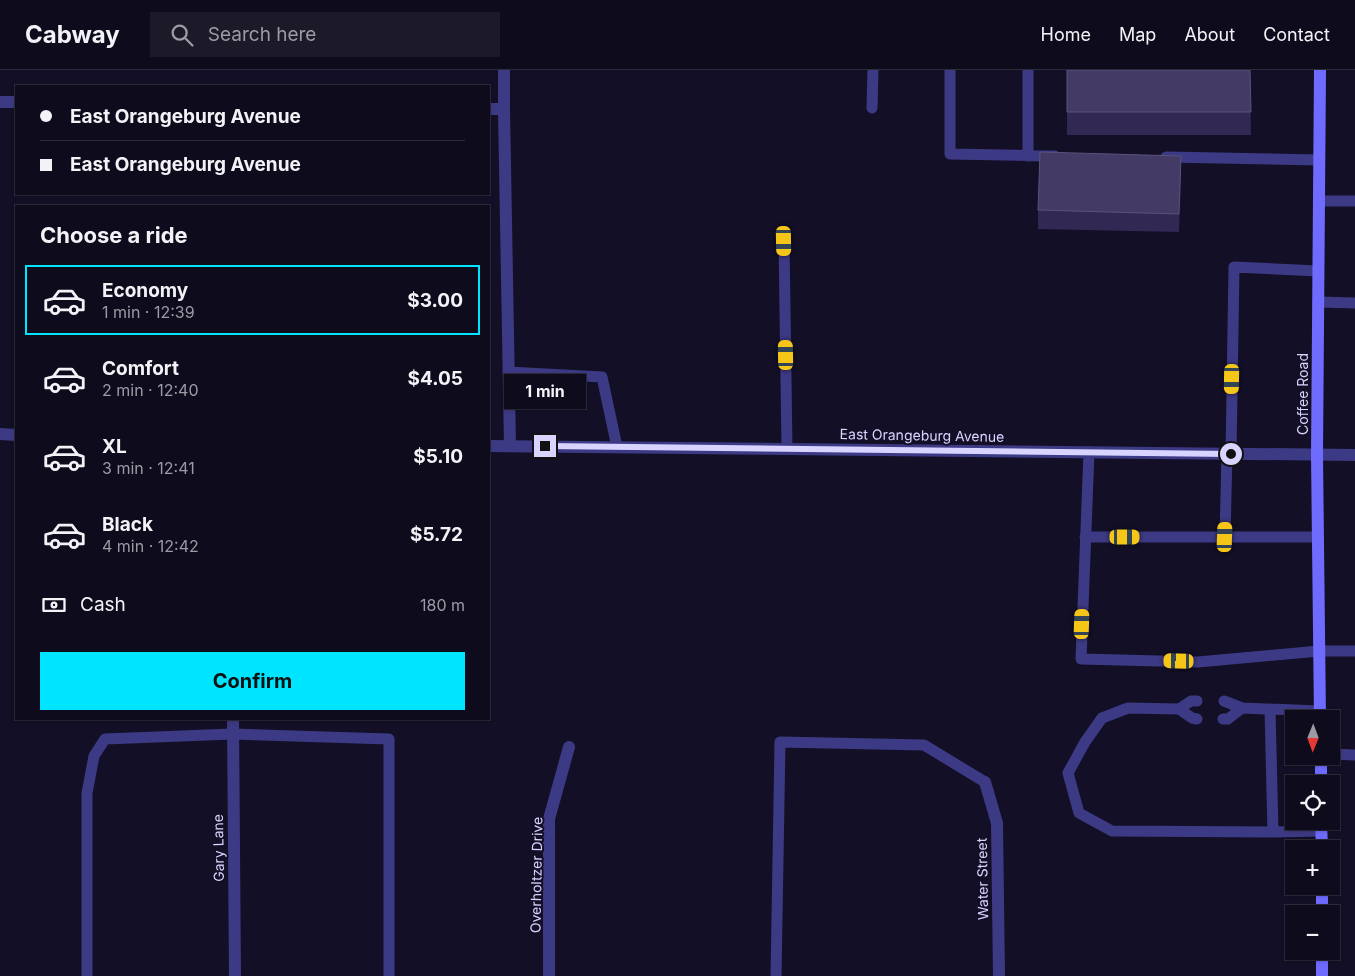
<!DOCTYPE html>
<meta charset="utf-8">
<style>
body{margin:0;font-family:Inter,sans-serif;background:#1c1929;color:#f1f3f6;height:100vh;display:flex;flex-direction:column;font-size:19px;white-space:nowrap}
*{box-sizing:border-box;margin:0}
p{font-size:16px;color:#9b9ba3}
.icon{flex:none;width:28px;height:28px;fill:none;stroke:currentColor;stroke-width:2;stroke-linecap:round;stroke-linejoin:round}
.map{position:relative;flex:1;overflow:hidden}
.side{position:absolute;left:15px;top:135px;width:475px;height:515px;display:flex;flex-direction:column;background:#0e0b1c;border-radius:0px;box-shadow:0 1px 4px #0004,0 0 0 1px #2e2b3b}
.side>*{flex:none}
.banner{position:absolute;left:15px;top:15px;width:475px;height:110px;border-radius:0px;box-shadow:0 1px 4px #0004,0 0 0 1px #2e2b3b;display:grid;align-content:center;height:110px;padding:0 25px;background:#0e0b1c}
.needle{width:32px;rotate:181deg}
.controls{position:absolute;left:1285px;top:640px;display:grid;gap:10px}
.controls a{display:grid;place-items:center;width:55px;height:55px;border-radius:0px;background:#0e0b1c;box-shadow:0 1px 4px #0004,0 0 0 1px #2e2b3b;font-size:25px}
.end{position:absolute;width:22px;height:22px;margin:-11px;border:6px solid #d9d4ff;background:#111;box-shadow:0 0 0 2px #111}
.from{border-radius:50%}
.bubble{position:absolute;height:35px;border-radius:0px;background:#0e0b1c;box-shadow:0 1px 4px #0004,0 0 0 1px #2e2b3b;font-size:16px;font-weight:700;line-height:35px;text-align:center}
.car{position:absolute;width:15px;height:30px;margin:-15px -8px;border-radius:6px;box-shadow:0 0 4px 1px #0007;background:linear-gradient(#f5c518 24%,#345 0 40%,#f5c518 0 76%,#345 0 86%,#f5c518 0)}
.banner b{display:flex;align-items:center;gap:18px;height:48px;font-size:19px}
.banner b+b{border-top:1px solid #2e2b3b}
.banner i{width:12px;height:12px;background:#f1f3f6}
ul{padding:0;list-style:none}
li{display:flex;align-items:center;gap:15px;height:70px;margin:0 10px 8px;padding:0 15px;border:2px solid transparent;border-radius:0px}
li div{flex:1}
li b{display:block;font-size:19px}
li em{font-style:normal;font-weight:700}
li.current{border-color:#00e5ff}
li>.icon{width:45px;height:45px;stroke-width:1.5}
h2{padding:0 25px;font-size:22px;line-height:60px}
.pay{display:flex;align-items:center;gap:12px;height:55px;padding:0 25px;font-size:19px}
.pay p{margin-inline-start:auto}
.cta{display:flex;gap:10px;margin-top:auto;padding:10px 25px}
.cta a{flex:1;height:58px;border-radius:0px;background:#00e5ff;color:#111;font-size:20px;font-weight:700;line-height:58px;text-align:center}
header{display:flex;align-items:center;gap:30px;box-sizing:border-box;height:70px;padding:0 25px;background:#0e0b1c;border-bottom:1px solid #2e2b3b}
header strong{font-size:24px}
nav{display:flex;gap:28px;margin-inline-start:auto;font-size:18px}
.search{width:350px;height:45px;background:#1c1929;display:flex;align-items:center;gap:12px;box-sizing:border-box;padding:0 18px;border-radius:0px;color:#9b9ba3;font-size:19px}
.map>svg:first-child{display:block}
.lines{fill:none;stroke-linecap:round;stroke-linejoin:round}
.service{stroke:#3d3a85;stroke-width:11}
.minor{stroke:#3d3a85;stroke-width:12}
.tertiary{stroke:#3d3a85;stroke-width:12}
.secondary{stroke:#6f6bff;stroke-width:12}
.wall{fill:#312854}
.shaded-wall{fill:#1d163a}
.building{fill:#433a66;stroke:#5a527e}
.route{stroke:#d9d4ff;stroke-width:6}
.labels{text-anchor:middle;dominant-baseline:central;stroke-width:4;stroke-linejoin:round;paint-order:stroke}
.street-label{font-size:14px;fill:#d9d4ff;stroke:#130f26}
</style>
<header>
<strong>Cabway</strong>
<div class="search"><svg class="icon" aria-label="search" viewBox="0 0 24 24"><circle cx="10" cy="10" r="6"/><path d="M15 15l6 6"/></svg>Search here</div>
<nav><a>Home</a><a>Map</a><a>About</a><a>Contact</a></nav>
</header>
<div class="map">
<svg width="1355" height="906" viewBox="0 0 1355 906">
<rect width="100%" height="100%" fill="#130f26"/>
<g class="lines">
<path class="service" d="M950 0V84L1055 86
M872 38 873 0
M1028 86V0
M1166 87 1319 90
M1319 131H1355
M784 171 787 379
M1318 232 1355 233
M508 302 602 307 617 377
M1089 382 1081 589 1198 592 1319 581H1355
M1231 384 1234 197 1318 201
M1085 467H1318
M1225 467 1227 384
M1224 631 1242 638
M1179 639 1128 638 1102 648 1085 672 1068 703 1079 743 1112 761 1273 762 1270 639
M1197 649 1192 648 1179 639 1191 631H1197
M1223 649H1228L1242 638 1320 641
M1331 684 1355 685
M1273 762 1321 761
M87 906V723L94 686 105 669 232 664 389 669V906
M776 906 780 672 924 675 985 712"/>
<path class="minor" d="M504 0V39L510 376
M0 32H16
M489 39H504
M233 649 235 906
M985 712 997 753 999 906
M549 906V749L569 677"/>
<path class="tertiary" d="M0 364 16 365
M489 376 1355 385"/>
<path class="secondary" d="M1320 0 1317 385 1320 649
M1321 686V714
M1321 751 1322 779
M1322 844V816
M1322 906V881"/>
</g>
<path class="wall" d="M1067 0H1250L1251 65H1067Z
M1181 104 1179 162 1038 159V140Z"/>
<path class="shaded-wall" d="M1181 86V104L1179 162V144Z"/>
<path class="building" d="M1067 0H1250L1251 42H1067Z
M1040 82 1181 86 1179 144 1038 140Z"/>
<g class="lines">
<path class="route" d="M545 376 1231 384"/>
</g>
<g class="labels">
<g class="street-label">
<text transform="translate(1302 324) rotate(-90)">Coffee Road</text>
<text transform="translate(922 365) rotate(1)">East Orangeburg Avenue</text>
<text transform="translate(218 778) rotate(-91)">Gary Lane</text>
<text transform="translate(536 805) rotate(-89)">Overholtzer Drive</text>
<text transform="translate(982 809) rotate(-91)">Water Street</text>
</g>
</g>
</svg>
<div class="controls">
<a><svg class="needle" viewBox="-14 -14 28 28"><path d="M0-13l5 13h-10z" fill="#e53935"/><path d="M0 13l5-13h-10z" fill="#9b9ba3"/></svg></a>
<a><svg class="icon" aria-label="locate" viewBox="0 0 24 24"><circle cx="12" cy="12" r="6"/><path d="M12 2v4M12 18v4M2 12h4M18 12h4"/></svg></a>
<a>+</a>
<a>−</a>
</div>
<i class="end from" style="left:1231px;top:384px"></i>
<i class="end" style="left:545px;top:376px"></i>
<div class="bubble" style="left:504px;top:304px;width:82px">1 min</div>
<i class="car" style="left:784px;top:171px;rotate:179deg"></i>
<i class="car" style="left:786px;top:285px;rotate:359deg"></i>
<i class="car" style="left:1232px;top:309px;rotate:181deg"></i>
<i class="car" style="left:1125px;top:467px;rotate:90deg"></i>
<i class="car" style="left:1225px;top:467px;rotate:2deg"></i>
<i class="car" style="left:1082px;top:554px;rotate:2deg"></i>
<i class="car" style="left:1179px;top:591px;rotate:271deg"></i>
<div class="banner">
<b><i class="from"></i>East Orangeburg Avenue</b>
<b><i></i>East Orangeburg Avenue</b>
</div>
<section class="side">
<h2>Choose a ride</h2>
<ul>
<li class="current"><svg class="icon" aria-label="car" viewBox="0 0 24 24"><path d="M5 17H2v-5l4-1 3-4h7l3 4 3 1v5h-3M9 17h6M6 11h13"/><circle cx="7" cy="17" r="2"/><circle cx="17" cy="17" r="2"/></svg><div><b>Economy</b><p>1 min · 12:39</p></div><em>$3.00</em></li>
<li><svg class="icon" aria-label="car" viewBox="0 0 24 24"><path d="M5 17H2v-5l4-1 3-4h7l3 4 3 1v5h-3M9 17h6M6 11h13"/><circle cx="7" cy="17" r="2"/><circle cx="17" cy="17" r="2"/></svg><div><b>Comfort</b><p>2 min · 12:40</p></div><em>$4.05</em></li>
<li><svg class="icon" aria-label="car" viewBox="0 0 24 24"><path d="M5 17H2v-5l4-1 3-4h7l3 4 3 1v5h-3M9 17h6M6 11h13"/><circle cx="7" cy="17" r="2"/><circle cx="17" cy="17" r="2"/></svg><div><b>XL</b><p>3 min · 12:41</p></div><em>$5.10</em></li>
<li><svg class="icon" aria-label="car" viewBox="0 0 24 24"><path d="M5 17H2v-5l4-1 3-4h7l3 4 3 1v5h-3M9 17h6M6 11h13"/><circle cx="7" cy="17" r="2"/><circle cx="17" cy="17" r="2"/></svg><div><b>Black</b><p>4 min · 12:42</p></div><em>$5.72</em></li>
</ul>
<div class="pay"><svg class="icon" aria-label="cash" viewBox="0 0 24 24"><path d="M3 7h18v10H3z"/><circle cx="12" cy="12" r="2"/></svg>Cash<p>180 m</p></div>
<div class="cta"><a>Confirm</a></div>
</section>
</div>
